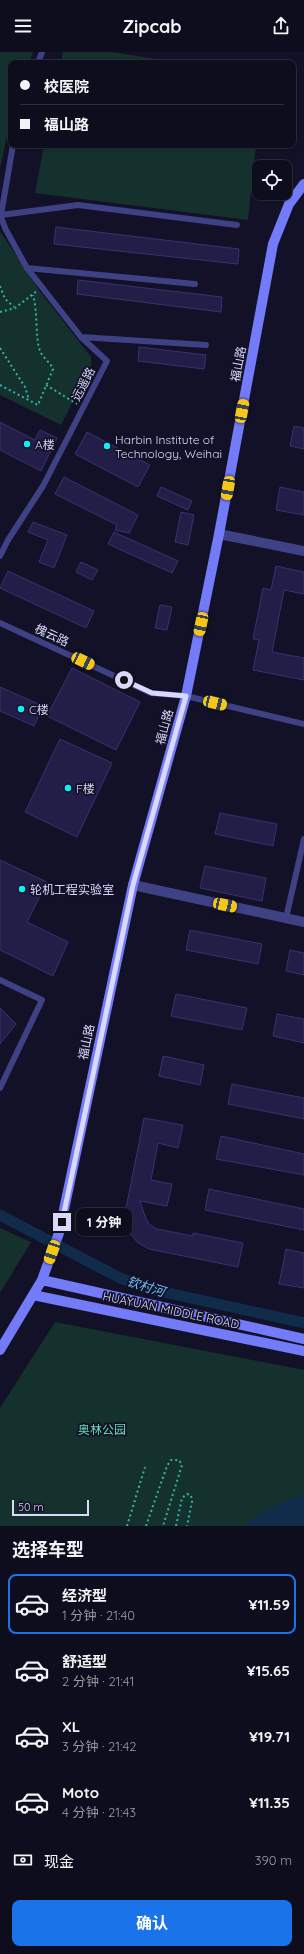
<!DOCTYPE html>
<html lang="zh">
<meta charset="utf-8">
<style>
body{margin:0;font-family:Quicksand,"Noto Sans SC",sans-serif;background:#1c1b2a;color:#f1f3f6;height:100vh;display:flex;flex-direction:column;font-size:15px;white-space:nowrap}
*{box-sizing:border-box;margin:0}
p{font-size:13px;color:#9b9ca4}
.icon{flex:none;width:22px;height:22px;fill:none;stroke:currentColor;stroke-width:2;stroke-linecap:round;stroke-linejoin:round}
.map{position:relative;height:1474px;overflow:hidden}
.drawer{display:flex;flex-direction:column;background:#0e0d1d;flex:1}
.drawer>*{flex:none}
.top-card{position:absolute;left:8px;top:8px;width:288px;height:88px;border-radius:8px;box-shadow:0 1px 3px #0004,0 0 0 1px #2e2d3b;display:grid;align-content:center;height:88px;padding:0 12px;background:#0e0d1d}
.fabs{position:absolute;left:252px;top:108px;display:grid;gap:8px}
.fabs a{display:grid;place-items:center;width:40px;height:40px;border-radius:8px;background:#0e0d1d;box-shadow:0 1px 3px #0004,0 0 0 1px #2e2d3b;font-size:20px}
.scale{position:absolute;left:12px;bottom:10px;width:77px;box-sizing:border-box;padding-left:4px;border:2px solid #d9d8fd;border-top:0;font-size:11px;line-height:14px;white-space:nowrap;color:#d9d8fd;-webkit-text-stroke:3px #131127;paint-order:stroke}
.end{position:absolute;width:18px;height:18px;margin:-9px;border:5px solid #d9d8fd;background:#111;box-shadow:0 0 0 2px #111}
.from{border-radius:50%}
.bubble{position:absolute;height:28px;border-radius:8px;background:#0e0d1d;box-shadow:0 1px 3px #0004,0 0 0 1px #2e2d3b;font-size:13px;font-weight:700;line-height:28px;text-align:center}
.car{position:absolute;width:12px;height:24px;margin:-12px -6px;border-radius:5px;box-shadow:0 0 3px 1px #0007;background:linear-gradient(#f5c518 24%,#345 0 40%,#f5c518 0 76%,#345 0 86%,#f5c518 0)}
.top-card b{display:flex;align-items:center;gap:14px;height:38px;font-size:15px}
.top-card b+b{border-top:1px solid #2e2d3b}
.top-card i{width:10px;height:10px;background:#f1f3f6}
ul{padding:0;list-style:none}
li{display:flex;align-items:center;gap:12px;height:60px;margin:0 8px 6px;padding:0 4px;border:2px solid transparent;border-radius:8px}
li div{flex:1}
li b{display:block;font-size:15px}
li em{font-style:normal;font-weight:700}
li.active{border-color:#1a73e8}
li>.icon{width:36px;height:36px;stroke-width:1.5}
h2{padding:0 12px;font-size:18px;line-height:48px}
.pay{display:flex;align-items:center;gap:10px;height:44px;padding:0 12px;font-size:15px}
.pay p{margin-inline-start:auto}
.button{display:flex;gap:8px;margin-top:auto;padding:8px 12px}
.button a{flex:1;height:46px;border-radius:8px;background:#1a73e8;color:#fff;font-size:16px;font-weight:700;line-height:46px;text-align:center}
header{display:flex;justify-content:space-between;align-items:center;height:52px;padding:0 12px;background:#0e0d1d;font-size:18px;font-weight:700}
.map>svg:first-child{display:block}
.green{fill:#14312d}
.water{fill:#112b4b}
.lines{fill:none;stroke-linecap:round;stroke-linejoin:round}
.canal{stroke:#112b4b;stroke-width:11}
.building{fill:#231e47;stroke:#383172}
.path{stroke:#35b4a2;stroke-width:2;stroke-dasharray:2 3;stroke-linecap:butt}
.service{stroke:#3e4184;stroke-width:6}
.minor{stroke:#3e4184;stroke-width:10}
.secondary{stroke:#737bf9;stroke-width:10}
.route{stroke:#d9d8fd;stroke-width:5}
.poi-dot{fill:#0df0f5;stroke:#131127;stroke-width:1.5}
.labels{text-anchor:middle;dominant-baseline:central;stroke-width:3.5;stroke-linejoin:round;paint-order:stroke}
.street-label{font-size:12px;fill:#d9d8fd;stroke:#131127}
.poi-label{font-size:12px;fill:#d9d8fd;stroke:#131127;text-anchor:start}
.park-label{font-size:12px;fill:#66dbb4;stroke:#131127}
.water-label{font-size:13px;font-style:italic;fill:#6bc2f9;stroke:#131127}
</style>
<header><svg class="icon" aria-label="menu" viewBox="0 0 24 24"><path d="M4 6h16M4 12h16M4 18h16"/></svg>Zipcab<svg class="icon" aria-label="share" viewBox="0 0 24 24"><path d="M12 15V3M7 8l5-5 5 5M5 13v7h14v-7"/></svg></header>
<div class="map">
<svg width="304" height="1474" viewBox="0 0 304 1474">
<rect width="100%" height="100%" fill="#131127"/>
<path class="green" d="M0 0H33L29 11H11V65L0 117Z
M63 0H112L180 11H61Z
M44 93H256L248 168 35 141Z
M0 179 39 238 91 305V313L61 373 0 343Z
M0 1176 31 1190 0 1241Z
M55 1270 304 1318V1474H0V1356Z"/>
<path class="water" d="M304 1442V1474H250L248 1470 270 1456Z"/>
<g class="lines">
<path class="canal" d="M0 1163 120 1226 150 1237 304 1271"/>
</g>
<path class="building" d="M56 175 239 197 238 212 54 192Z
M78 228 222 245 221 260 77 242Z
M139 295 206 303 204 317 138 309Z
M0 370 35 388 40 378 57 386 41 419 0 398Z
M294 374 304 376V397L290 394Z
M87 380 150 413 138 435 75 402Z
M64 425 138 463 129 481 115 478 117 473 55 442Z
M161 435 192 449 188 458 157 444Z
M280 435 304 440V463L276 458Z
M181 460 194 463 188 493 175 490Z
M33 470 67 483 54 516 39 510 48 488 28 480Z
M114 480 178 509 172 521 108 492Z
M81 510 98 518 92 528 76 520Z
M276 514 304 520V542L284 538 272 600 304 606V628L253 618 259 588 253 587 263 536 271 538Z
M8 519 94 559 86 576 0 536Z
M160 553 172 555 167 578 155 576Z
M72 616 140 650 116 698 47 664Z
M0 635 43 654 34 674 0 659Z
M60 687 112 711 77 785 25 760Z
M220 761 277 772 273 794 215 782Z
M0 808 47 830 27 870 68 890 53 924 0 898Z
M205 814 266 826 262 849 200 836Z
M190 878 262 892 258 912 186 898Z
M290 898 304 901V923L286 919Z
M176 942 247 956 242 978 171 964Z
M0 956 16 972 0 992Z
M277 962 304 967V991L273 984Z
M163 1004 204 1013 200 1033 159 1024Z
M232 1032 304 1046V1067L228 1052Z
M144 1066 183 1073 178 1096 158 1091 151 1128 172 1132 167 1154 140 1149 146 1167 150 1173 157 1177 193 1184V1181L243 1191 238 1215 149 1197 137 1190 130 1181 126 1171 125 1161Z
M221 1084 304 1102V1123L216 1107Z
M209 1137 304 1157V1178L205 1158Z
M286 1197 304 1201V1236L279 1232Z"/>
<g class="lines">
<path class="path" d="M0 234 5 247 14 255
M0 260 15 256 37 239
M0 296 25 335 29 348
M0 333 38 353 53 317C50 310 43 306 40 299 35 286 38 260 33 243
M46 333 77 352
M127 1474 145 1415
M146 1474 167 1414 171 1408H179L182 1413 163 1474
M176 1474 182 1446 187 1442 191 1443 192 1450 187 1474"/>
<path class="service" d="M38 11 42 0
M13 93 1 163 78 153 237 173
M0 163 6 178 27 216 81 285 107 309 43 434 8 488 0 504
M27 216 195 232
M81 285 206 293
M0 571 151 641 186 644 304 672
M286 866 304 787
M0 928 42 948 0 1036"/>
<path class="minor" d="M219 482 304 499
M133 833 304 870"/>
<path class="secondary" d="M42 1228 304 1287
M33 1243 304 1299
M0 1298 42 1228 59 1181 133 833 186 644 219 482 273 192 289 152 304 132"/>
</g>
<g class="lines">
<path class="route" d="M62 1170 133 833 186 644 152 641 124 628"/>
</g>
<g class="poi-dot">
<circle cx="27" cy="392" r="4"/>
<circle cx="107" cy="394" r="4"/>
<circle cx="21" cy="657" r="4"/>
<circle cx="68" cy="736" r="4"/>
<circle cx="22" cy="837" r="4"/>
</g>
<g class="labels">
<g class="street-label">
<text transform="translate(238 312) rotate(-79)">福山路</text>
<text transform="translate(83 332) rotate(-63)">远遥路</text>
<text transform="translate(52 583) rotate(25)">槐云路</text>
<text transform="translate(164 675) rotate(-75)">福山路</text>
<text transform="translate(86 990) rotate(-78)">福山路</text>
<text transform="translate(171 1258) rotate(12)">HUAYUAN MIDDLE ROAD</text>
</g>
<g class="poi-label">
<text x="115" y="387">Harbin Institute of<tspan x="115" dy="14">Technology, Weihai</tspan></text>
<text x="35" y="392">A楼</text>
<text x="29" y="657">C楼</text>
<text x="76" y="736">F楼</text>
<text x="30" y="837">轮机工程实验室</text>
</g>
<g class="park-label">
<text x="102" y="1377">奥林公园</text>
</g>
<g class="water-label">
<text transform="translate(146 1234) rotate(17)">钦村河</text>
</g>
</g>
</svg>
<div class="fabs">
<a><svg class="icon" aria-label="locate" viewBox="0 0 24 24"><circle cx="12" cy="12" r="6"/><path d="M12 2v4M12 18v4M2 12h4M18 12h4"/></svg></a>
</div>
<div class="scale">50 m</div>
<i class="end from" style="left:124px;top:628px"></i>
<i class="end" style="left:62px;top:1170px"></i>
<div class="bubble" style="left:76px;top:1156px;width:56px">1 分钟</div>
<i class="car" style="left:242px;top:359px;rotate:11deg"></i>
<i class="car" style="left:228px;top:436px;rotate:190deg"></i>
<i class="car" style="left:201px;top:572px;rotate:192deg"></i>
<i class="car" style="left:83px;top:609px;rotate:115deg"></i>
<i class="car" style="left:215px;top:651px;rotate:103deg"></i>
<i class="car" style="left:225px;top:853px;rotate:102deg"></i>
<i class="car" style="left:52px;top:1200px;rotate:199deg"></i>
<div class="top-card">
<b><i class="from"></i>校医院</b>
<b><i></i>福山路</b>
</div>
</div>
<section class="drawer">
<h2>选择车型</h2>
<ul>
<li class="active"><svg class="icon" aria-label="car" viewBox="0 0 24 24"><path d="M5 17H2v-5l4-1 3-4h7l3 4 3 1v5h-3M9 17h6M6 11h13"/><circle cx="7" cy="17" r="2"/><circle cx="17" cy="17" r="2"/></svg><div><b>经济型</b><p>1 分钟 · 21:40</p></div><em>¥11.59</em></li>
<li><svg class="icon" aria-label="car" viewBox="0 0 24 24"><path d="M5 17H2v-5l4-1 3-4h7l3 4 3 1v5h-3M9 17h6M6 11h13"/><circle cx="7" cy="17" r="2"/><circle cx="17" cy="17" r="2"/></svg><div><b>舒适型</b><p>2 分钟 · 21:41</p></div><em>¥15.65</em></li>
<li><svg class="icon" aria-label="car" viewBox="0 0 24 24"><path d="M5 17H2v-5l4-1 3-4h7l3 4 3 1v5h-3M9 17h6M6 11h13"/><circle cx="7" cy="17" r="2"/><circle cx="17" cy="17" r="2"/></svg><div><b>XL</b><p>3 分钟 · 21:42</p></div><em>¥19.71</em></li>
<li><svg class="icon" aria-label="car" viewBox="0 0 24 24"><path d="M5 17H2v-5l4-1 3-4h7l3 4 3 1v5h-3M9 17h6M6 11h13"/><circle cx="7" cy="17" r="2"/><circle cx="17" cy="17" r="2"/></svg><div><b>Moto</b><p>4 分钟 · 21:43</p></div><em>¥11.35</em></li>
</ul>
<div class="pay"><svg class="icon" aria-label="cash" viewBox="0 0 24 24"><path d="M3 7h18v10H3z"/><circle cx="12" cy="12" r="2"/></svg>现金<p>390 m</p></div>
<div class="button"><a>确认</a></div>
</section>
